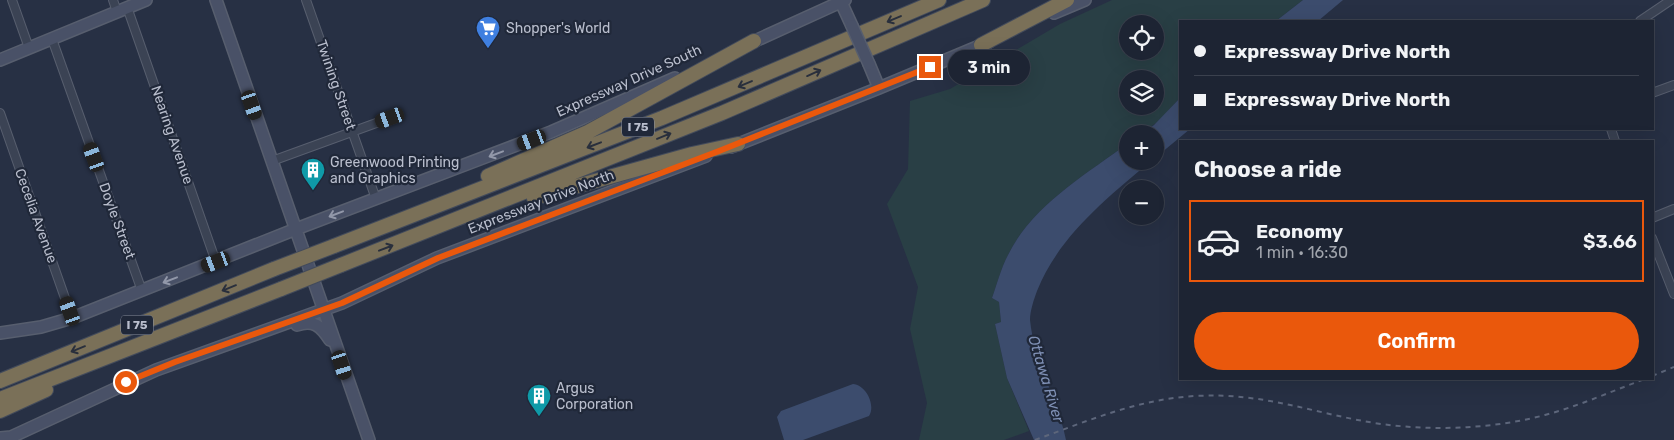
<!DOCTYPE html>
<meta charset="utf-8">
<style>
body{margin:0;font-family:Rubik,sans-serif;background:#2a303f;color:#f1f3f6;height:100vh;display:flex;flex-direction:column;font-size:19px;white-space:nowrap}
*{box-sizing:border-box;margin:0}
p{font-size:16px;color:#a0a4ac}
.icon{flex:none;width:28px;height:28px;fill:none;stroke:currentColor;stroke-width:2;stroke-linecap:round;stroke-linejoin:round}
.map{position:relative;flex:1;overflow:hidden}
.details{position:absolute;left:1179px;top:140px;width:475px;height:240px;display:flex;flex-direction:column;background:#1d2433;border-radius:0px;box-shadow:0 5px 20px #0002,0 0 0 1px #3b414e}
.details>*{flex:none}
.banner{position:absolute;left:1179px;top:20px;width:475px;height:110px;border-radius:0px;box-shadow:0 5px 20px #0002,0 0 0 1px #3b414e;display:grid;align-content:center;height:110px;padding:0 15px;background:#1d2433}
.buttons{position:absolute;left:1119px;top:15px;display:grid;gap:10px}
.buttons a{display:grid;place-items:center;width:45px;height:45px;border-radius:50%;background:#1d2433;box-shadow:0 5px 20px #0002,0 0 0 1px #3b414e;font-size:25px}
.end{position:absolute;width:22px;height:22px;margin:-11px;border:6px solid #ea580c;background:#fff;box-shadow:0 0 0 2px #fff}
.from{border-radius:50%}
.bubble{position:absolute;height:35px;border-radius:18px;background:#1d2433;box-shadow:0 5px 20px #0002,0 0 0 1px #3b414e;font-size:16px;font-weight:600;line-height:35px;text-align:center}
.car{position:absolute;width:15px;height:30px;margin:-15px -8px;border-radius:6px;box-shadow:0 0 4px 1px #0007;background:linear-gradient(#222 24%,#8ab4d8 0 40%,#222 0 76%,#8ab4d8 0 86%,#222 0)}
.banner b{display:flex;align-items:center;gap:18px;height:48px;font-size:19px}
.banner b+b{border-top:1px solid #3b414e}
.banner i{width:12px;height:12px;background:#f1f3f6}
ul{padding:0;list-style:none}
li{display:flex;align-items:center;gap:15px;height:82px;margin:0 10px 8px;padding:0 5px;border:2px solid transparent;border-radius:0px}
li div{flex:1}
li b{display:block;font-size:19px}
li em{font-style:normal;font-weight:600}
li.active{border-color:#ea580c}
li>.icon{width:45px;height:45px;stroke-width:1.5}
h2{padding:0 15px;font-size:22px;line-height:60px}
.primary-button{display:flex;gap:10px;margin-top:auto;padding:10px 15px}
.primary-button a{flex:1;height:58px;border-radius:30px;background:#ea580c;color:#fff;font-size:20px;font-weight:600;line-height:58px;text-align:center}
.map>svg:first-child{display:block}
.green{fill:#293f45;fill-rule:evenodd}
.water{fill:#3c4c6d}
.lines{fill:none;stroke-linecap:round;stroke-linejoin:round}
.street-casing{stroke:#575e6e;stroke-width:10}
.secondary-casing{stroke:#575e6e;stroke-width:14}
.highway-casing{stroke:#434b5b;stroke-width:16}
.street{stroke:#3b4354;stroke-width:8}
.secondary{stroke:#495167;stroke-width:11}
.highway{stroke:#7a7058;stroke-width:14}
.rail{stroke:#5d667b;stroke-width:2;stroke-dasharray:5 5;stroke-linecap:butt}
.secondary-bridge-casing{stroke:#575e6e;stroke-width:14;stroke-linecap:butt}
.highway-bridge-casing{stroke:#434b5b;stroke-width:16;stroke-linecap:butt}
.secondary-bridge{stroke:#495167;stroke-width:11}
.highway-bridge{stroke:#7a7058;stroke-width:14}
.oneway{stroke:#292f3c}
.oneway2{stroke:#9298a9}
.route{stroke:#ea580c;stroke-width:6}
.labels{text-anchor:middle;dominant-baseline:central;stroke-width:4.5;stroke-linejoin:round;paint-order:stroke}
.shield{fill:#202839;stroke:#8b91a1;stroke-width:1}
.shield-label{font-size:12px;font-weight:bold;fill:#b9becd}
.poi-label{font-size:14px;fill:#b9becd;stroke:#202839;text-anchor:start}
.street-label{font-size:14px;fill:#b9becd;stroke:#202839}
.water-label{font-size:15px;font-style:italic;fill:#7f90b5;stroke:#202839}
</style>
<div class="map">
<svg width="1674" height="440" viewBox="0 0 1674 440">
<rect width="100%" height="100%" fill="#273044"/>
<path class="green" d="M1112 0H1303L1276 21H1180V98C1163 115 1152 134 1128 134L1127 144C1085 175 1032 206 1008 255 1001 268 997 284 992 298L999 302 1001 322 995 324 1007 378 1029 431 1004 440H919L927 403 910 329 918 287 887 204 908 169 910 101 950 89 1060 24ZM1128 24H1155V51H1128ZM1128 79H1155V106H1128Z"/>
<path class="water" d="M1303 0H1343L1318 21H1276Z
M1180 98V129H1190L1155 158V134H1141L1154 125Z
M1127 144 1128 161H1151C1107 198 1059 236 1037 291 1034 299 1030 311 1030 320 1034 362 1058 399 1066 440H1034L1007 378 995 324 1001 322 999 302 992 298C997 284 1001 268 1008 255 1032 206 1085 175 1127 144Z
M853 384C866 385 876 405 869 416L803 440H784L777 417 781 411Z"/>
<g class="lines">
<defs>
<path id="street" d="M12 0 29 48
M113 0 117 12
M306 0 376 199
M127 7 216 262
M1640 21 1671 0
M52 39 142 291
M1652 93 1674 85
M0 113 72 318
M1611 129 1615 141
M272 161 390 118
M1652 218 1674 209
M1652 238 1674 294"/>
<path id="secondary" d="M216 0 369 440
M841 2 852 26
M1054 13 1085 0
M746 45 845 0
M0 60 146 0
M869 64 879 88
M731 147 879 88 989 42
M297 325C313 319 321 326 330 340
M0 333 41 327 72 318 296 229 551 132 675 78
M0 438 11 437 156 370 342 303 437 258 706 156"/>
<path id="highway" d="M981 45 1067 0
M488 176 588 132 754 41
M534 198 692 154 738 144
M334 246 662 118 939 0
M341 265 722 113 983 0
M0 381 274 269
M0 399 281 289
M0 411 46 390"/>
</defs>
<use href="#street" class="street-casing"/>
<use href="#secondary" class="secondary-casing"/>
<use href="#highway" class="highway-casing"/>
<use href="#street" class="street"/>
<use href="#secondary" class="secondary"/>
<use href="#highway" class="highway"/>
<path class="rail" d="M1652 376 1674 367
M1035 440C1087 421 1139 399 1195 396 1265 392 1314 414 1381 424 1435 431 1492 429 1545 415 1579 406 1612 391 1645 379"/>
<defs>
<path id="secondary-bridge" d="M852 26 869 64"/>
<path id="highway-bridge" d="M274 269 334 246
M281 289 341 265"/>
</defs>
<use href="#secondary-bridge" class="secondary-bridge-casing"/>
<use href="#highway-bridge" class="highway-bridge-casing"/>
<use href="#secondary-bridge" class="secondary-bridge"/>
<use href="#highway-bridge" class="highway-bridge"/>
</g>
<defs><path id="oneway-shaft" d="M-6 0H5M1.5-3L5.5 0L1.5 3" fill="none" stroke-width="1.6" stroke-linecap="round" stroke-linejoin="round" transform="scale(1.25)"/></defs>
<g class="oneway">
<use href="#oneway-shaft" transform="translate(894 19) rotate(157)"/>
<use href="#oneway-shaft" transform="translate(814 73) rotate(-24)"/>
<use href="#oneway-shaft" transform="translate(745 84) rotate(157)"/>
<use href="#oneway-shaft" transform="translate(664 136) rotate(-22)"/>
<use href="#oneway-shaft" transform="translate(594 145) rotate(159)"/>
<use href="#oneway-shaft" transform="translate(386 248) rotate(-21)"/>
<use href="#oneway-shaft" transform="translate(229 288) rotate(158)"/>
<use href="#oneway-shaft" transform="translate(78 349) rotate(158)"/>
</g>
<g class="oneway2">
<use href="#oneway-shaft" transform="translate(496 154) rotate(159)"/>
<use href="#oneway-shaft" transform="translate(336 214) rotate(159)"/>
<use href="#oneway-shaft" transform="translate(170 280) rotate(159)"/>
</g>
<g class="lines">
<path class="route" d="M126 382 175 362 342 303 438 258 719 151 930 67"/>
</g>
<defs>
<symbol id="supermarket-pin" viewBox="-11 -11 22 30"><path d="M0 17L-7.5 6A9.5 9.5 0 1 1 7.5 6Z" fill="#3f7fe0" stroke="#202839"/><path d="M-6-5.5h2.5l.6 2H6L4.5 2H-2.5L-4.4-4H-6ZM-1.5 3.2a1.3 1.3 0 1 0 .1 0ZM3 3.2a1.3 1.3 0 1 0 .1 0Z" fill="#fff"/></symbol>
<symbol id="building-pin" viewBox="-11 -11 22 30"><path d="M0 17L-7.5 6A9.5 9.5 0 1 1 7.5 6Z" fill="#0f9aa8" stroke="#202839"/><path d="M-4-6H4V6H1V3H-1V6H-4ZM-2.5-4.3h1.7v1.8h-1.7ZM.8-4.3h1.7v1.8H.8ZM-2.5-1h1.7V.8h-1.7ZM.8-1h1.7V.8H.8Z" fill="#fff"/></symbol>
</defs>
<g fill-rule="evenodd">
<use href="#supermarket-pin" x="474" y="14" width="28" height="38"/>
<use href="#building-pin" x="299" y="156" width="28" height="38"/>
<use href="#building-pin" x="525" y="382" width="28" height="38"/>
</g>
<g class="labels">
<g class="shield">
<rect x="622" y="117.5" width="32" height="19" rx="4"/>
<rect x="121" y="315.5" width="32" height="19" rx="4"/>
</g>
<g class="shield-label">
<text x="638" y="127">I 75</text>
<text x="137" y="325">I 75</text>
</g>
<g class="poi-label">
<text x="506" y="28">Shopper's World</text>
<text x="330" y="162">Greenwood Printing<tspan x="330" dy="16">and Graphics</tspan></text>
<text x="556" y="388">Argus<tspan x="556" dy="16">Corporation</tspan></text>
</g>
<g class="street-label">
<text transform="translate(629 81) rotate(-24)">Expressway Drive South</text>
<text transform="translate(336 85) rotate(71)">Twining Street</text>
<text transform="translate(172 135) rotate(71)">Nearing Avenue</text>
<text transform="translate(541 202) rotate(-21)">Expressway Drive North</text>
<text transform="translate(36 216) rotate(70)">Cecelia Avenue</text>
<text transform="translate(117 221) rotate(70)">Doyle Street</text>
</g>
<g class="water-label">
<text transform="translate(1046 379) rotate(73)">Ottawa River</text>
</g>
</g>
</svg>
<div class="buttons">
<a><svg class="icon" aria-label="locate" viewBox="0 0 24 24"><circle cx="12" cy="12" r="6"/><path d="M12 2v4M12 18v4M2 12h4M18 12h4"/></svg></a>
<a><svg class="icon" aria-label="layers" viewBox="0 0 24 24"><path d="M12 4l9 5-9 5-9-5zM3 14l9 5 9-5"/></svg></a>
<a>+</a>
<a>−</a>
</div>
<i class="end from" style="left:126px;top:382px"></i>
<i class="end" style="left:930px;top:67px"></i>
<div class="bubble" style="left:948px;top:50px;width:82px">3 min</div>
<i class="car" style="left:252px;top:105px;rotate:161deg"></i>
<i class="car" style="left:390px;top:118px;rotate:250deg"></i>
<i class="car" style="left:532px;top:140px;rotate:249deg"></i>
<i class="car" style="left:94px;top:157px;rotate:340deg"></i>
<i class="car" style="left:216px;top:262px;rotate:249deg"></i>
<i class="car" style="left:70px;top:311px;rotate:340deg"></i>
<i class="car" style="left:342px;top:365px;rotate:162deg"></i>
<div class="banner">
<b><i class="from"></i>Expressway Drive North</b>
<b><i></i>Expressway Drive North</b>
</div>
<section class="details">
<h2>Choose a ride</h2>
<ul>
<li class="active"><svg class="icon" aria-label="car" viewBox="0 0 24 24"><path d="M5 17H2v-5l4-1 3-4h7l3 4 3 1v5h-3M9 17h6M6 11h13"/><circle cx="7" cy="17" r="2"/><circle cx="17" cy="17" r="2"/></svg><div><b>Economy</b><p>1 min · 16:30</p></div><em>$3.66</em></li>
</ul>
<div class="primary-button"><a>Confirm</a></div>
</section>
</div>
